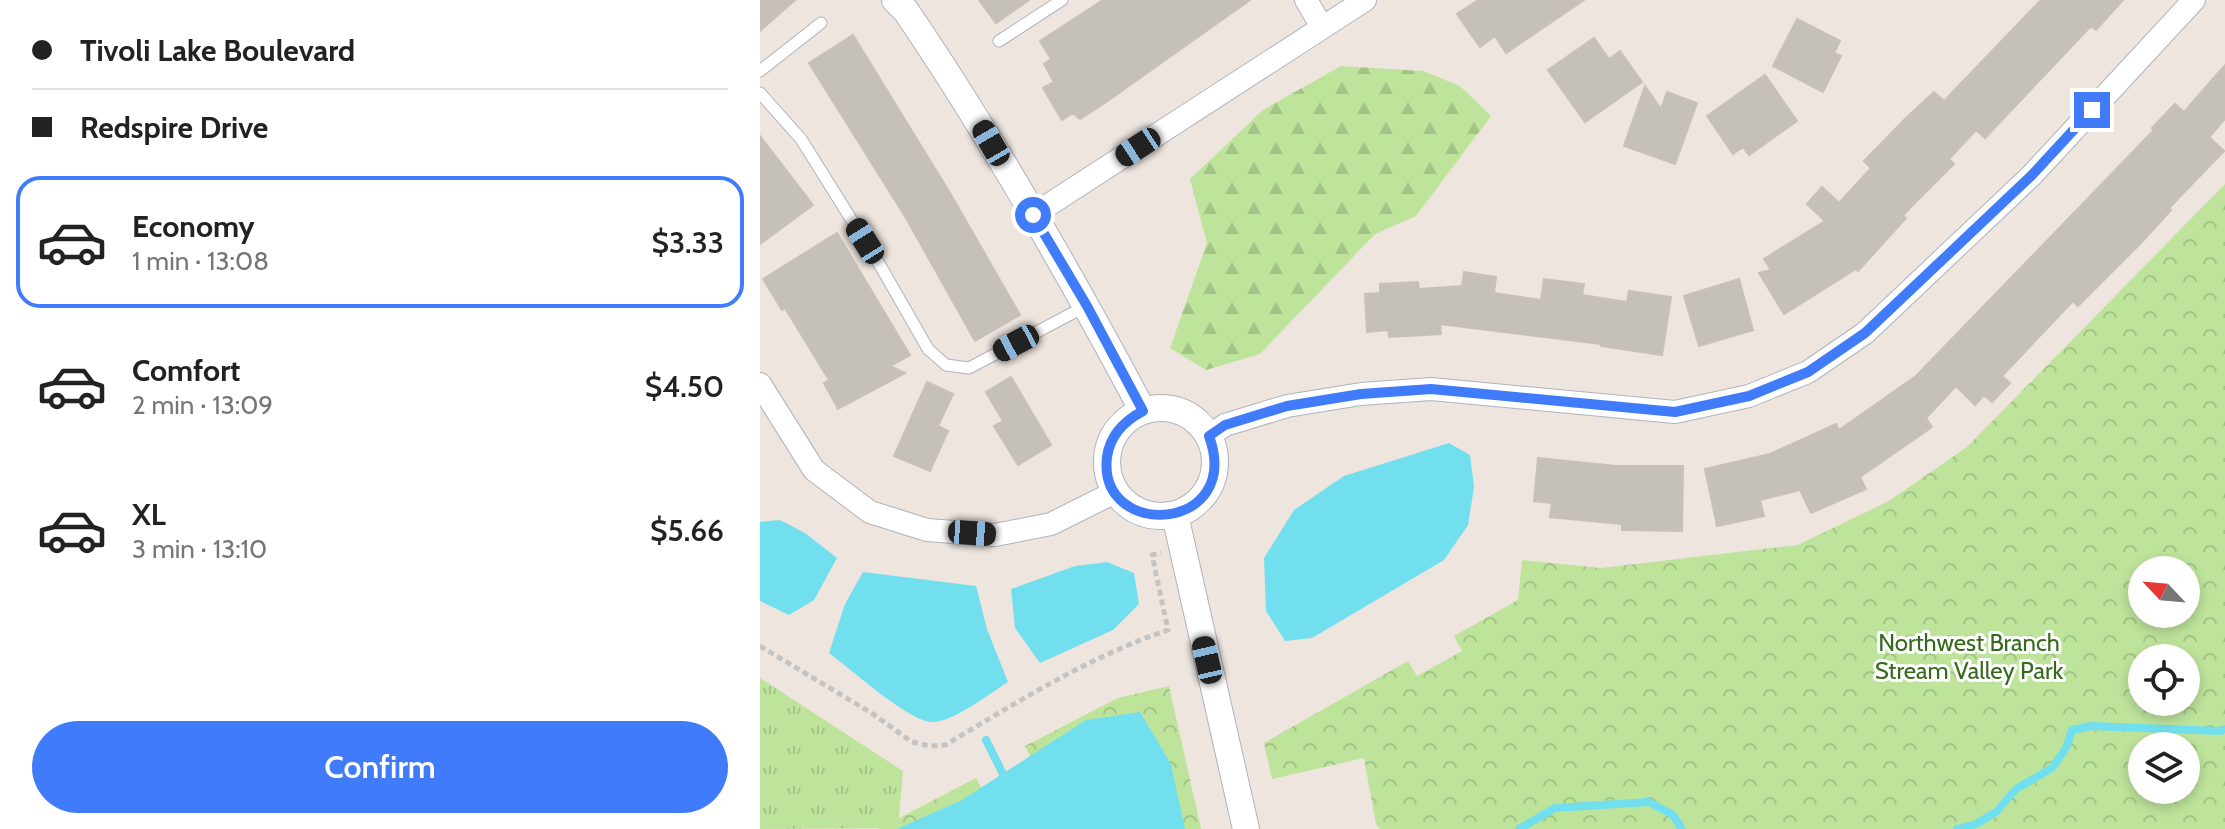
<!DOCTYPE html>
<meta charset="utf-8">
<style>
body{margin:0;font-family:Cabin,sans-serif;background:#f6f6f6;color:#222;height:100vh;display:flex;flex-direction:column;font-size:30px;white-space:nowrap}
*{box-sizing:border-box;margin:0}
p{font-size:26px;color:#767676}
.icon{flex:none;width:44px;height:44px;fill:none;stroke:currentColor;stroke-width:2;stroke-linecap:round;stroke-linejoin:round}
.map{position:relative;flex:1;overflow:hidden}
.side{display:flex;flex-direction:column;background:#fff;width:760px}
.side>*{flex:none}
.banner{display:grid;align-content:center;height:176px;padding:0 32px;background:#fff}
.needle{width:52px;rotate:296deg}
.tools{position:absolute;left:1368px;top:556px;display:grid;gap:16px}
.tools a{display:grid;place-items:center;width:72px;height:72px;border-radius:50%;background:#fff;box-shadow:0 4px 12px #0003;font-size:40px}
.end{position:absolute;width:36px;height:36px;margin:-18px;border:10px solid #407cf9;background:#fff;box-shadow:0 0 0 4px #fff}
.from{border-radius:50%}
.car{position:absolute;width:24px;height:48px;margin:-24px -12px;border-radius:10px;box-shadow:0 0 6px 2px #0007;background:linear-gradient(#222 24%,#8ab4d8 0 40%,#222 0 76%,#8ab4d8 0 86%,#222 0)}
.banner b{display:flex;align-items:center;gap:28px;height:76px;font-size:30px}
.banner b+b{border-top:2px solid #e0e0e0}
.banner i{width:20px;height:20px;background:#222}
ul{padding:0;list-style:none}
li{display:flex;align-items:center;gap:24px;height:132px;margin:0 16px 12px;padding:0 16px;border:4px solid transparent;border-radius:24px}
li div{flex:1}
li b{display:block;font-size:30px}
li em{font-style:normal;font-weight:600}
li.active{border-color:#407cf9}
li>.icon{width:72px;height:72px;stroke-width:1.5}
.cta{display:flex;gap:16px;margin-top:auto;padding:16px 32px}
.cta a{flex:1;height:92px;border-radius:48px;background:#407cf9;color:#fff;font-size:32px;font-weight:600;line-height:92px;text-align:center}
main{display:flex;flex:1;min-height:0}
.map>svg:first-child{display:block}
.grass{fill:url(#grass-tufts)}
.forest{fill:url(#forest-firs)}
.park{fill:url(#park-crowns);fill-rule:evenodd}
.water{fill:#72dfef}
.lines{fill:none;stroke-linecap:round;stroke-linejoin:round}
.stream{stroke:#72dfef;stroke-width:8}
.building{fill:#c6c0ba;stroke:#c9c1b8;stroke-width:2}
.service-casing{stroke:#afb3bc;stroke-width:13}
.minor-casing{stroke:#afb3bc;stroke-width:24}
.tertiary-casing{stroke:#afb3bc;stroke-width:28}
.path{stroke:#c4c4c4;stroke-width:5;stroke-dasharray:6 4;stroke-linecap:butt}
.service{stroke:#fff;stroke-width:11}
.minor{stroke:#fff;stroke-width:22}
.tertiary{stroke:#fff;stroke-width:26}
.route{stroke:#407cf9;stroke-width:10}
.labels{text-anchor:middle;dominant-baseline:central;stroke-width:6;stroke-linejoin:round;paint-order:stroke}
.park-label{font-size:24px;fill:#366a1b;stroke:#fff}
</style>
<main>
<section class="side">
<div class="banner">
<b><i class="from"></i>Tivoli Lake Boulevard</b>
<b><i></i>Redspire Drive</b>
</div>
<ul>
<li class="active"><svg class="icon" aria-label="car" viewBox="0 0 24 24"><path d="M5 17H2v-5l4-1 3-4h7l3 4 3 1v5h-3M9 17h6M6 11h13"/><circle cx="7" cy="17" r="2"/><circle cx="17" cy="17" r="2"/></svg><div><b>Economy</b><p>1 min · 13:08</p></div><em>$3.33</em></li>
<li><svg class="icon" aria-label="car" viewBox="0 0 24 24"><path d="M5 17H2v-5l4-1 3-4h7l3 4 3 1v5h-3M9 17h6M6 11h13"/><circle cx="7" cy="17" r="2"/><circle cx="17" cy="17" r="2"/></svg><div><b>Comfort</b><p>2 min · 13:09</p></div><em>$4.50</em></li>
<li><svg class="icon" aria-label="car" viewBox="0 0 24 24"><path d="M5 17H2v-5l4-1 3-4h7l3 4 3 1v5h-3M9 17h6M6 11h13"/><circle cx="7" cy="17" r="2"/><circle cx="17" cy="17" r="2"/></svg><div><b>XL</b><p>3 min · 13:10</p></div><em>$5.66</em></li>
</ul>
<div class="cta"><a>Confirm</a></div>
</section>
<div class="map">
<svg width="1465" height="829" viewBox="0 0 1465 829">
<defs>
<pattern id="grass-tufts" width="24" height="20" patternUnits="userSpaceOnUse" patternTransform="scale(2)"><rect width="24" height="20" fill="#bee49b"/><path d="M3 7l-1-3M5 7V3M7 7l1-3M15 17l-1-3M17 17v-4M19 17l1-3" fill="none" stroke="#a3c486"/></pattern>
<pattern id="forest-firs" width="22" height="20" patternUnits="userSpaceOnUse" patternTransform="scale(2)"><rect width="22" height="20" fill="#bee49b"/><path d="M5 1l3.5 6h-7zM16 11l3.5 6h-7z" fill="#a3c486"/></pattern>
<pattern id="park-crowns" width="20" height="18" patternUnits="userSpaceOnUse" patternTransform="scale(2)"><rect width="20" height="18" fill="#bee49b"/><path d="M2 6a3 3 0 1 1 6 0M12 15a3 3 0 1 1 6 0" fill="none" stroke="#a3c486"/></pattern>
</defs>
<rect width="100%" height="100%" fill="#ede5de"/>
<path class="grass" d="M0 678 143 771 138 828 0 829Z"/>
<path class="forest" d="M581 66 663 71 700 86 731 116 656 216 615 234 500 354 446 370 410 348 447 243 430 179 503 110Z"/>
<path class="park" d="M1465 184V829H620L616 825 604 758 512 779 504 743 648 661 657 676 702 651 694 636 758 600 762 560 841 568 1038 545 1129 501 1207 447ZM1426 570V614H1382V570ZM1426 658V702H1382V658ZM1426 746V790H1382V746Z
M409 686 441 829H118L216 778 237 818 288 792 265 746 358 698Z"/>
<path class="water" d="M689 443 710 455 714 487 708 525 684 560 552 638 525 641 506 611 504 558 534 510 584 476Z
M20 520 45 533 77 558 54 600 29 615 0 601V522Z
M347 562 374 573 379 604 353 630 280 663 255 628 251 589 315 566Z
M103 572 216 586 227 629 248 682C230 693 194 722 172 722 148 721 91 669 69 653L85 604Z
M380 712 411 764 425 829H137L202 800 326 720Z"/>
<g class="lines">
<path class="stream" d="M226 740 247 782
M759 829 795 808 889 802 913 815 922 829
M1197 829 1216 824 1236 812 1256 789 1292 768 1306 748 1312 730 1331 726 1460 731 1465 729"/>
</g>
<path class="building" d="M0 0H35L0 31Z
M219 0H269L236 23Z
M343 0H490L342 105 320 119 313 113 302 120 283 88 294 82 284 64 291 59 280 41Z
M718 0H824L746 53 735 36 720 47 697 14Z
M1281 0H1363L1336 30 1331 26 1225 138 1216 130 1189 159 1194 164 1143 215 1146 218 1098 271 1096 269 1024 314 999 273 1011 270 1004 259 1065 221 1047 204 1062 187 1079 203 1111 168 1104 161 1147 117 1174 92 1184 101Z
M1037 19 1080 41 1074 53 1081 56 1063 92 1013 66Z
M93 35 190 193 260 315 215 341 146 218 49 63Z
M834 38 849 59 860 51 882 82 825 122 788 70Z
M1465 65V119L1449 137 1464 151 1409 208 1411 210 1382 242 1318 306 1313 301 1242 376 1250 383 1232 402 1224 395 1215 405 1196 386 1166 418 1172 427 1100 477 1106 489 1051 513 1040 490 1000 500 1004 516 957 526 945 469 1010 454 1076 424 1079 430 1156 376 1394 130 1392 128 1415 104 1424 112Z
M1005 75 1037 121 989 155 983 147 973 154 947 116Z
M885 86 901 109 907 92 937 103 915 164 864 146Z
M0 136 53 205 0 244Z
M77 233 150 355 130 366 145 373 78 409 64 383 69 380 25 308 22 310 3 279Z
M704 272 736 277 734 293 781 300 784 279 824 284 822 295 867 302 869 291 911 297 902 355 841 346V344L680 324 681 334 629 337 628 330 607 332 605 294 620 293V284L658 282 659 289 702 286Z
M979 279 993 330 939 346 924 296Z
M251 377 291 445 258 465 234 426 243 421 226 392Z
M167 382 193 394 178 426 188 431 170 471 134 456Z
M778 458 856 466H923L922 531 862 530V524L790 517 792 503 774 501Z"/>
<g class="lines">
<defs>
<path id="service" d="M239 41 302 0
M0 71 61 23
M0 93 41 139 121 267 168 349 186 365 209 368 326 306"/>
<path id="minor" d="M546 0 562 27
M273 215 605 0
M0 384 54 470 110 512 167 530 235 535 291 524 355 492
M449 436 465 425 527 406 601 394 671 389 915 412 989 396 1048 372 1105 333 1271 176 1434 0"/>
<path id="tertiary" d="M135 0 146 11C233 139 310 274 383 411
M347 462a54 54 0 1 1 108 0a54 54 0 1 1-108 0Z
M415 515 486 829"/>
</defs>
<use href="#service" class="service-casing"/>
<use href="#minor" class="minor-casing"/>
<use href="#tertiary" class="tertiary-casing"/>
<path class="path" d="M0 646 113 714 152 742 170 746 185 745C258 702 328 657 408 630L392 555 401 553"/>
<use href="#service" class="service"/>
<use href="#minor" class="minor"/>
<use href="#tertiary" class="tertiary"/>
</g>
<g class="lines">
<path class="route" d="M273 215 327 306 383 411C364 421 350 435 347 457 337 541 484 533 449 436L465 425 527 406 601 394 671 389 915 412 989 396 1048 372 1105 333 1271 176 1332 110"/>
</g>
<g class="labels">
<g class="park-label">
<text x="1209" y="642">Northwest Branch<tspan x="1209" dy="28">Stream Valley Park</tspan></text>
</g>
</g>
</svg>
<div class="tools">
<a><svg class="needle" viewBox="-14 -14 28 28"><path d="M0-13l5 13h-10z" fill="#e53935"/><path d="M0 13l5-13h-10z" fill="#767676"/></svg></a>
<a><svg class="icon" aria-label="locate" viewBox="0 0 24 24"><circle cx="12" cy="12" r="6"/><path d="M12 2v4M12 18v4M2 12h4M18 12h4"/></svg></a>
<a><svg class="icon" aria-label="layers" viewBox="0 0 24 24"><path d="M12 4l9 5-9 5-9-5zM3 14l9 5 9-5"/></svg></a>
</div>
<i class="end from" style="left:273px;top:215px"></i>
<i class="end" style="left:1332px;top:110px"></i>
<i class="car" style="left:231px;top:143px;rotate:330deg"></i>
<i class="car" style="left:378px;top:147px;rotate:237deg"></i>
<i class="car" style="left:105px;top:241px;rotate:328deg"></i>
<i class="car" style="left:256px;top:343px;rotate:242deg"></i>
<i class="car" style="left:212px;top:533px;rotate:94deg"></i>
<i class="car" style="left:447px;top:660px;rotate:347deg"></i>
</div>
</main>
